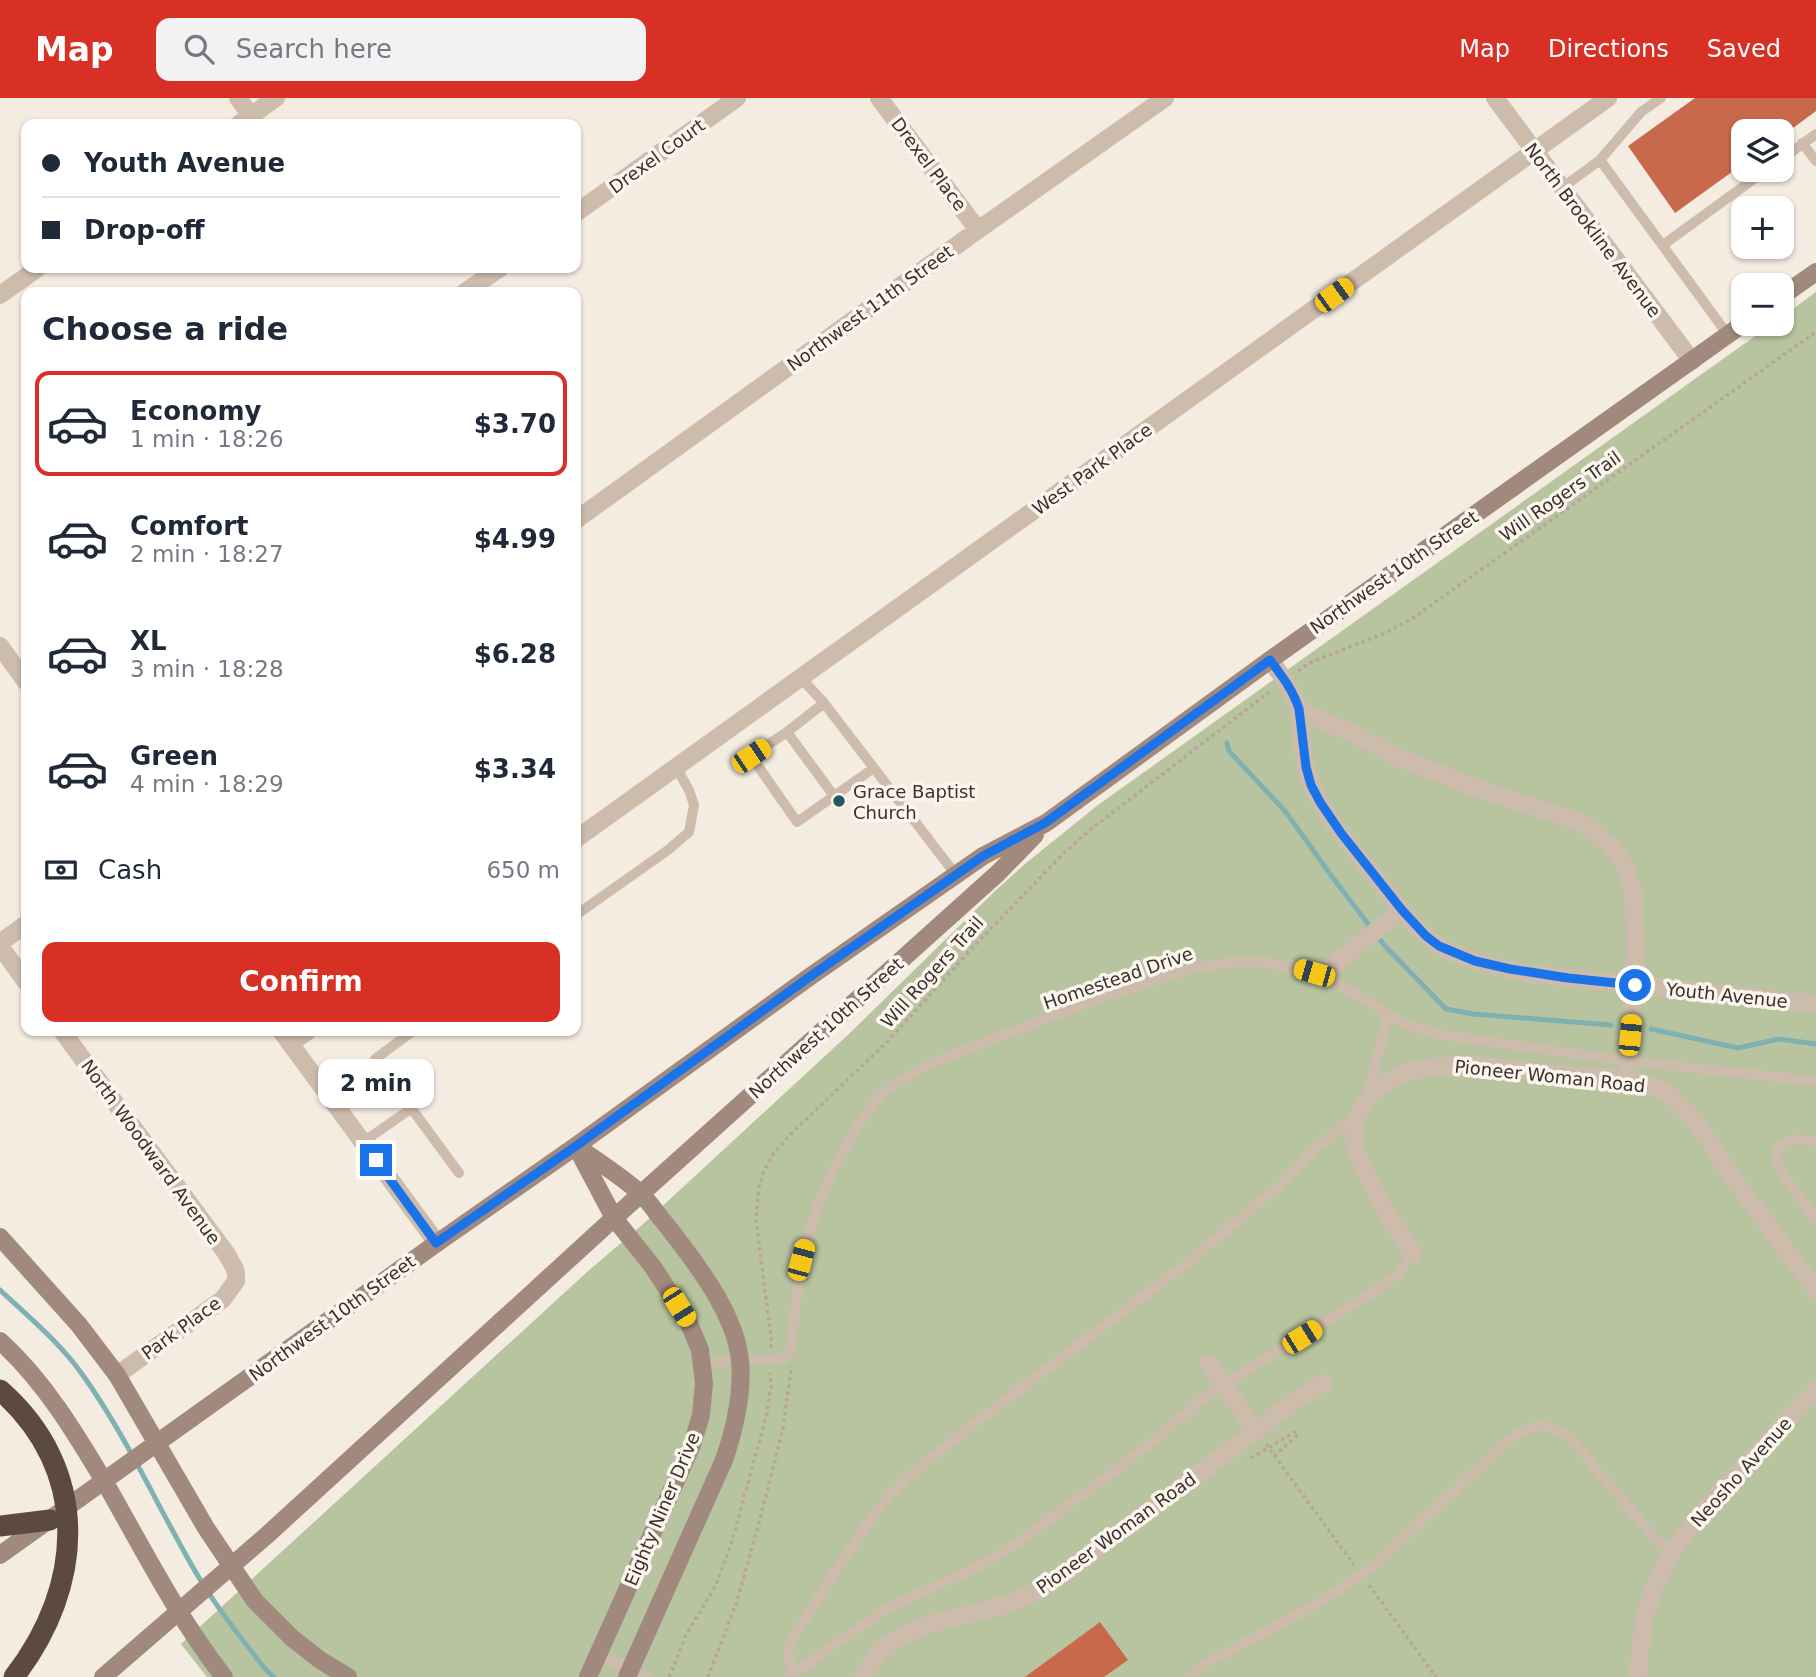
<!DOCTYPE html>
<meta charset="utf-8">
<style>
body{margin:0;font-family:"DejaVu Sans",sans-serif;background:#f2f2f3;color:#1f2937;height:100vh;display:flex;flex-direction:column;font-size:26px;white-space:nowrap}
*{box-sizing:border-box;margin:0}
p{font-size:23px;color:#747a83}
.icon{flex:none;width:38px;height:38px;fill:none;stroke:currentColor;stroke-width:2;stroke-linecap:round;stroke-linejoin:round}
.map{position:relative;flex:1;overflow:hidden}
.panel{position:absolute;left:21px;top:189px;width:560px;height:749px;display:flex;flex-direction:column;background:#fff;border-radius:14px;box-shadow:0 2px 5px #0004}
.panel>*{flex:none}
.banner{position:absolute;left:21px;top:21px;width:560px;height:154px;border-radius:14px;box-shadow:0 2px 5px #0004;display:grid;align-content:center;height:154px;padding:0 21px;background:#fff}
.buttons{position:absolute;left:1731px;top:21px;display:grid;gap:14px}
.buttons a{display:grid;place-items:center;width:63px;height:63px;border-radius:14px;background:#fff;box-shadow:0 2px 5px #0004;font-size:35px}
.end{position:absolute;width:32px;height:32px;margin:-16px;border:9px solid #1a73e8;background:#fff;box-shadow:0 0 0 4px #fff}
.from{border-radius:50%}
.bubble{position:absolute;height:49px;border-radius:14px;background:#fff;box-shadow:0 2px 5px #0004;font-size:23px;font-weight:800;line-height:49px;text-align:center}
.car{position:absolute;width:21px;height:42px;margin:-21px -10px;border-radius:9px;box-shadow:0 0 5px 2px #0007;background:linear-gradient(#f5c518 24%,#345 0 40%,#f5c518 0 76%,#345 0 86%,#f5c518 0)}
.banner b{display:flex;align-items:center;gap:24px;height:66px;font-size:26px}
.banner b+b{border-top:2px solid #e0e1e3}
.banner i{width:18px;height:18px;background:#1f2937}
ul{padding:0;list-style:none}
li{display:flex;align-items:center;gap:21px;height:105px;margin:0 14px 10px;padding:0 7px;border:4px solid transparent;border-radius:14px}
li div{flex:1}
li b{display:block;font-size:26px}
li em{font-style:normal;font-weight:800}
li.active{border-color:#d93025}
li>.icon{width:63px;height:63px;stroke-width:1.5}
h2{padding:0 21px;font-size:32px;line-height:84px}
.pay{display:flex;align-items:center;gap:18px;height:77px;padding:0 21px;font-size:26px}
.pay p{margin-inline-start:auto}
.action{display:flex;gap:14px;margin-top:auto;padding:14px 21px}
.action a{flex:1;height:80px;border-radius:14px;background:#d93025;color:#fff;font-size:28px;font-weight:800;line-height:80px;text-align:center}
header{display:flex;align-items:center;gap:42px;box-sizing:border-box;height:98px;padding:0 35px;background:#d93025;color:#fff}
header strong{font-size:33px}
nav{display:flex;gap:38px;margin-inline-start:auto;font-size:24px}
.search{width:490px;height:63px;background:#f2f2f3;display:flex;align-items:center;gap:18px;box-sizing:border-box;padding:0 24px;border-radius:14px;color:#747a83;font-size:26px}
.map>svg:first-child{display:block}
.green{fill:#b8c4a0}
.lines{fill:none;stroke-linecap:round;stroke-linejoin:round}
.stream{stroke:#7fb0b2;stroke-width:5}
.building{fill:#c8694b}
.path{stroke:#b9a596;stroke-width:3.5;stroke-dasharray:3.5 3.5;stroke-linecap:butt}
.lane{stroke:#cdbbac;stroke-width:10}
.street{stroke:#cdbbac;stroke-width:18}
.secondary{stroke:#a18a7d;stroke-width:18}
.highway{stroke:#5c4a42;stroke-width:21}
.route{stroke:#1a73e8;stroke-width:9}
.poi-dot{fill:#1f5a5e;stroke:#fbf5ee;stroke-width:2.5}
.labels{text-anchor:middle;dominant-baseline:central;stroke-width:7;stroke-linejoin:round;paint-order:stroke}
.street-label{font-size:18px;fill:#3b302b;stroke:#fbf5ee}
.poi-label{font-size:18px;fill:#3b302b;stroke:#fbf5ee;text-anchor:start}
</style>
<header>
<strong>Map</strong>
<div class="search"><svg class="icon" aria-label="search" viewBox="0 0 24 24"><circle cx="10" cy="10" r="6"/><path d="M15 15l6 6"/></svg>Search here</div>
<nav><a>Map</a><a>Directions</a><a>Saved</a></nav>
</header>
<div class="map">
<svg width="1816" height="1579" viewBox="0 0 1816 1579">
<rect width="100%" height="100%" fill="#f4ebe1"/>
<path class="green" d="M1816 194V1579H207L181 1546 587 1174 642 1127 852 933 995 793 1026 765 1098 707 1772 226H1782V219Z"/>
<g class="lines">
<path class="stream" d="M1227 645 1229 653 1285 713 1333 780 1385 848 1446 911 1473 916 1611 927
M1651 931 1738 950 1779 941 1816 946
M0 1192C28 1218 59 1244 82 1276 125 1336 155 1403 191 1466 212 1504 239 1537 265 1571L274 1579"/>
</g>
<path class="building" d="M1695 0H1816V13L1789 33H1743V66L1675 115 1628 48Z
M1100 1524 1128 1562 1104 1579H1025Z"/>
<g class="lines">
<path class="path" d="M1298 573 1309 565 1385 535 1413 520 1816 234
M771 1250V1240L756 1121 759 1090 763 1075 773 1056 790 1037 889 942 976 846 1062 757 1091 731 1272 592
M1266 1346 1354 1467
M1251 1360 1295 1334 1298 1337 1274 1358
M1369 1487 1436 1579
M669 1579 686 1537 715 1489 731 1447 766 1319 771 1288 770 1275
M708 1579 736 1506 758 1429 783 1330 791 1272 790 1268"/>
<path class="lane" d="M1802 45 1816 63
M1782 61 1816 36
M1600 62 1728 237
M1562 90 1600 62 1641 14 1661 0
M1663 147 1766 72
M801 580 824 605 956 777
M824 605 787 634 751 658 797 724 874 670
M787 634 834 698
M576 817 668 752 689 734 694 707 689 692 676 669
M413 933 375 961 459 1075
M1367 999 1388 917
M1816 1043 1790 1041C1784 1045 1776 1049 1776 1058 1776 1073 1806 1107 1816 1120
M363 1044 412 1010
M702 1265 781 1261 789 1255 791 1250 801 1162 819 1103 838 1062 855 1033 874 1005 886 993 897 984 934 964 1100 900 1199 869 1235 864H1263L1298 871 1314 875 1340 887 1404 926 1442 937 1628 963 1816 983
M599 1557 646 1579
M795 1575 789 1564 788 1553 792 1542 823 1492 868 1425 889 1398 912 1376 958 1338 1186 1166 1277 1090 1313 1053 1358 1015
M789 1579 873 1520 892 1508 969 1473 1009 1451 1069 1407 1140 1354 1210 1295 1383 1188 1397 1177 1413 1156
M1189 1579 1204 1566C1261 1536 1321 1507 1373 1468L1509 1342C1532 1325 1545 1323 1569 1339L1655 1440 1673 1453"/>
<path class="street" d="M238 0 251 18
M879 0 978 132
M1495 0 1692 263
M239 26 276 0
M576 115 737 0
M465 194 500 170
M0 197 38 170
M576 422 978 132 1165 0
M0 548 26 584
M1270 562C1282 578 1293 592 1299 611 1301 631 1301 651 1306 670 1315 708 1343 738 1367 768 1389 795 1409 828 1438 847 1482 876 1578 881 1630 886 1692 893 1754 899 1816 906
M1299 611 1347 633 1400 660 1482 692 1571 721 1586 728 1611 748 1621 761 1628 776 1633 795 1636 851 1627 983
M576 741 1608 0
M0 845 26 826
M0 848 26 884
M1328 881 1337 864 1402 812
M62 933 226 1155 235 1171 236 1176V1183L223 1201 117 1277
M281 933 437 1145
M291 945 308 933
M1413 1156C1394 1128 1376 1100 1364 1069 1360 1061 1355 1052 1354 1044 1352 1026 1360 1008 1373 996 1380 990 1386 984 1394 980 1437 958 1499 969 1545 975 1576 978 1641 979 1665 994 1694 1012 1717 1057 1737 1085 1762 1121 1789 1156 1816 1192
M1208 1265 1256 1333
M863 1579C890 1516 978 1523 1030 1497 1061 1481 1089 1457 1117 1436 1163 1402 1209 1369 1254 1334 1277 1317 1298 1298 1324 1285
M1638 1579C1640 1548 1642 1519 1654 1490 1673 1442 1711 1403 1746 1366 1769 1341 1793 1317 1816 1292"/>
<path class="secondary" d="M1782 198 1816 174
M576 1048C597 1063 621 1078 640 1095 649 1103 656 1115 664 1124 693 1161 736 1215 740 1263 743 1297 735 1330 724 1362L627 1579
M579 1054 614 1120 653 1169 688 1223 700 1252 704 1285 701 1317 692 1347 588 1579
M0 1139 79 1227 117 1277 206 1430 255 1503 292 1540 320 1562 348 1579
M0 1243C45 1284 76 1336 107 1388 144 1453 178 1520 224 1579
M0 1457 437 1145 576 1048 808 880 983 758 1046 725 1270 562 1743 226
M103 1579 266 1438 614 1120 998 775 1035 737"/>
<path class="highway" d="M0 1292C91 1372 85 1487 14 1579
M0 1428 50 1422"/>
</g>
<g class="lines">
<path class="route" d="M376 1062 436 1145 576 1048 808 880 983 758 1045 725 1270 562C1282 578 1293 592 1299 611L1306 669 1311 687 1320 704 1341 735 1402 812 1426 838 1439 848 1475 863 1510 871 1568 880 1635 887"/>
</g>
<circle class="poi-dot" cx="839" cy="703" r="7"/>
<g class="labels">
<g class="street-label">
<text transform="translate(657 58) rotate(-36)">Drexel Court</text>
<text transform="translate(929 66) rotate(53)">Drexel Place</text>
<text transform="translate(1593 132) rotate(53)">North Brookline Avenue</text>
<text transform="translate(870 210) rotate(-36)">Northwest 11th Street</text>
<text transform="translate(1092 371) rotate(-36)">West Park Place</text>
<text transform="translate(1560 398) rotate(-35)">Will Rogers Trail</text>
<text transform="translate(1394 474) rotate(-35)">Northwest 10th Street</text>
<text transform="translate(932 874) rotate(-48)">Will Rogers Trail</text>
<text transform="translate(1118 880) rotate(-19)">Homestead Drive</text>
<text transform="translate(1727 897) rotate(6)">Youth Avenue</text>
<text transform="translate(826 930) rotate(-42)">Northwest 10th Street</text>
<text transform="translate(1550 978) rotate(6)">Pioneer Woman Road</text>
<text transform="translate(151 1054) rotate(54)">North Woodward Avenue</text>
<text transform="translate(332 1220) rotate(-36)">Northwest 10th Street</text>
<text transform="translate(181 1230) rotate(-36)">Park Place</text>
<text transform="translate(1741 1374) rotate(-48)">Neosho Avenue</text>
<text transform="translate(662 1411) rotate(-67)">Eighty Niner Drive</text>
<text transform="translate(1116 1435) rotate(-36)">Pioneer Woman Road</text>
</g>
<g class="poi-label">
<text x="853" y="693">Grace Baptist<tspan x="853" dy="21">Church</tspan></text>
</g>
</g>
</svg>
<div class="buttons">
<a><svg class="icon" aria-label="layers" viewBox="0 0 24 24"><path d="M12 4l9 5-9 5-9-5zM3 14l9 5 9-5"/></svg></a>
<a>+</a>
<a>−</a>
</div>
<i class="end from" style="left:1635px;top:887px"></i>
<i class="end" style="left:376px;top:1062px"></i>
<div class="bubble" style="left:318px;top:961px;width:116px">2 min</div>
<i class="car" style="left:1334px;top:197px;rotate:54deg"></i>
<i class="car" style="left:751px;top:658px;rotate:56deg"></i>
<i class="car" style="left:1314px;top:875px;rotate:286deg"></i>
<i class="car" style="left:1630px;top:937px;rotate:5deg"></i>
<i class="car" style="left:801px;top:1162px;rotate:15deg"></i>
<i class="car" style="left:679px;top:1209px;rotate:148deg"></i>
<i class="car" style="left:1302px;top:1239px;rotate:58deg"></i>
<div class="banner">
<b><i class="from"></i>Youth Avenue</b>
<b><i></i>Drop-off</b>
</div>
<section class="panel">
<h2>Choose a ride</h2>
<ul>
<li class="active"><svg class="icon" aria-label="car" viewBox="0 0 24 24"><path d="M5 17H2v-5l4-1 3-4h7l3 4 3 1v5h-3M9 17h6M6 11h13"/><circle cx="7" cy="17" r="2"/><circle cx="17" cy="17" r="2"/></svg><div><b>Economy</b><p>1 min · 18:26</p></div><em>$3.70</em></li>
<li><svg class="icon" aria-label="car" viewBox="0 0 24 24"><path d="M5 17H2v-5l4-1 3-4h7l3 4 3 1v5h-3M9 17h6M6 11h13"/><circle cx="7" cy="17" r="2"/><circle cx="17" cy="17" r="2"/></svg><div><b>Comfort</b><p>2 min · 18:27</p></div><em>$4.99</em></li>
<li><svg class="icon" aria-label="car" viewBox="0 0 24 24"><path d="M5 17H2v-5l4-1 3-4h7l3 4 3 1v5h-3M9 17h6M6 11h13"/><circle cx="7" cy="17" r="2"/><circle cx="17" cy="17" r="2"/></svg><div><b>XL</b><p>3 min · 18:28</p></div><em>$6.28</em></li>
<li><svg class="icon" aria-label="car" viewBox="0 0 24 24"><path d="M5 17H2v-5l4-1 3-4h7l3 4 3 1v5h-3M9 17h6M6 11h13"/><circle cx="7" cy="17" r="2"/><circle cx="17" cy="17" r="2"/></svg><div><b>Green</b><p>4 min · 18:29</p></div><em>$3.34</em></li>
</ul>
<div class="pay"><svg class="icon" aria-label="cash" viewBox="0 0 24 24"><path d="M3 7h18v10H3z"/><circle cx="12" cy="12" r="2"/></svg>Cash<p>650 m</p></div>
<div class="action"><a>Confirm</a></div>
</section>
</div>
